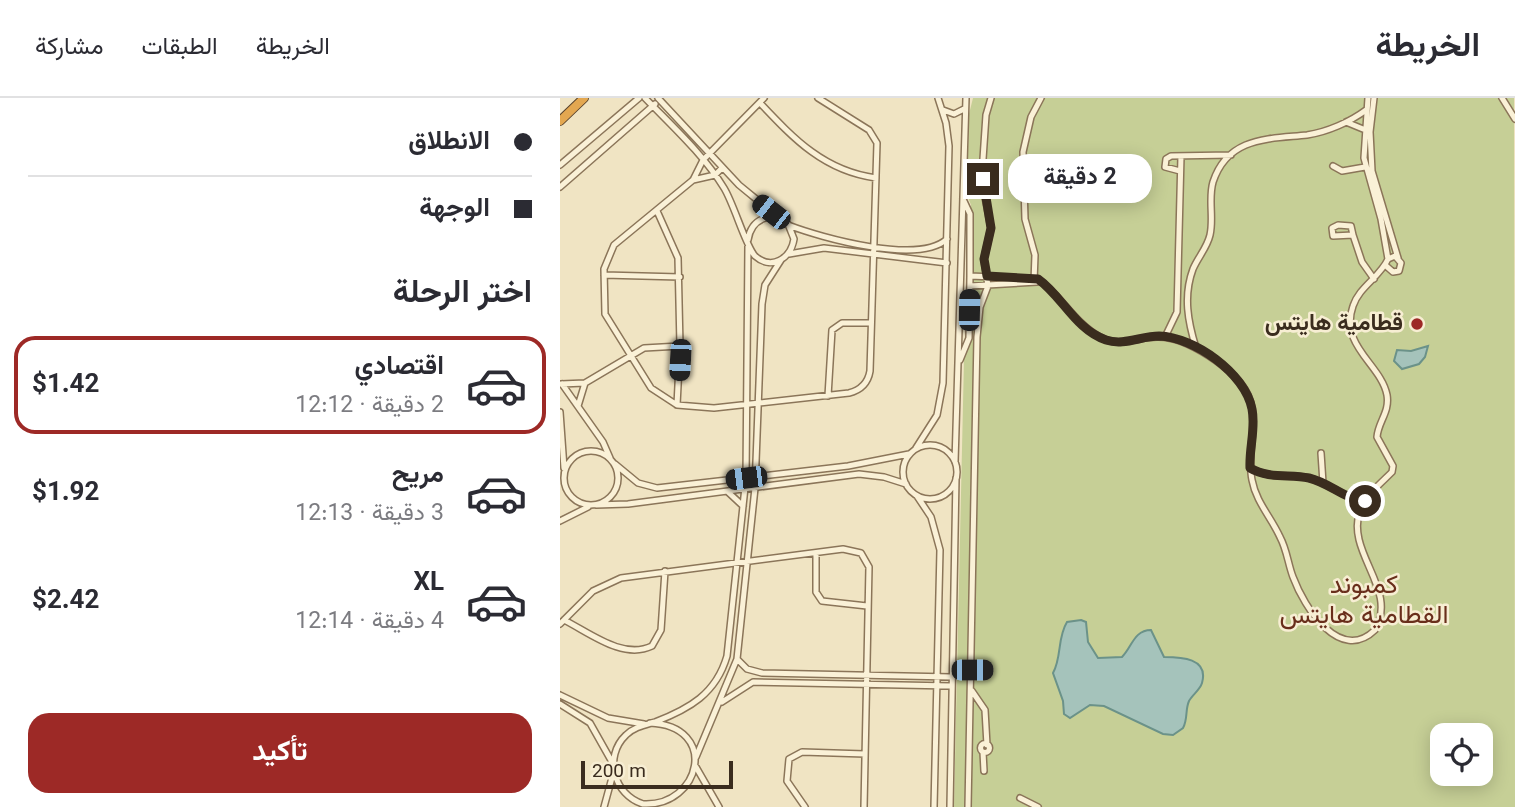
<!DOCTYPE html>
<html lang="ar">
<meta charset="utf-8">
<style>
body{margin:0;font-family:Georgia,Vazirmatn,serif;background:#f7f7f7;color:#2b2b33;direction:rtl;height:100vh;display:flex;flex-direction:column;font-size:26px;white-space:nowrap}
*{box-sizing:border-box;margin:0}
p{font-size:23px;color:#7c7c81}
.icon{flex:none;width:38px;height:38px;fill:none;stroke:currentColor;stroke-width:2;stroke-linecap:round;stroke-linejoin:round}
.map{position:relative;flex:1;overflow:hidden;direction:ltr}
.sheet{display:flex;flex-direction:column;background:#fff;width:560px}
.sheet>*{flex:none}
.hud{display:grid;align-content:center;height:154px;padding:0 28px;background:#fff}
.fabs{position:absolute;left:870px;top:625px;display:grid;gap:14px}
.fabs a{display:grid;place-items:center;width:63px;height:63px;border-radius:14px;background:#fff;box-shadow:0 4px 18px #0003;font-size:35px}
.scale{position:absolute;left:21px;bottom:18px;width:152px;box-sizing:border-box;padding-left:7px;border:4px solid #3a2c1e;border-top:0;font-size:19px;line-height:24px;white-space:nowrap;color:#3a2c1e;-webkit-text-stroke:5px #f7eed3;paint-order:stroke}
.end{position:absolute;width:32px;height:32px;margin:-16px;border:9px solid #3a2c1e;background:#fff;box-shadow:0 0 0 4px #fff}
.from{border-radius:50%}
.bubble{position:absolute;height:49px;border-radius:21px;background:#fff;box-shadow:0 4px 18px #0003;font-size:23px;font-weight:700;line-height:49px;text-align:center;direction:rtl}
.car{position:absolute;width:21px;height:42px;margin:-21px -10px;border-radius:9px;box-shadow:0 0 5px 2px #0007;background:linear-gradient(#222 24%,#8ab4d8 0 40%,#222 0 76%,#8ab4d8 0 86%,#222 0)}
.hud b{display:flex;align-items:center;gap:24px;height:66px;font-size:26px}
.hud b+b{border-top:2px solid #e1e1e2}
.hud i{width:18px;height:18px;background:#2b2b33}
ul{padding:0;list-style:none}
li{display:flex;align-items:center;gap:21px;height:98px;margin:0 14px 10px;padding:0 14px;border:4px solid transparent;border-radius:21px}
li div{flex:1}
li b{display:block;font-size:26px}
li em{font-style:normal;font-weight:700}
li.active{border-color:#9d2926}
li>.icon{width:63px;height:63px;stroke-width:1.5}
h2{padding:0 28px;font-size:32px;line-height:84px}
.action{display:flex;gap:14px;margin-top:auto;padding:14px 28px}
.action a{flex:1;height:80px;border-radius:21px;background:#9d2926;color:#fff;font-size:28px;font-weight:700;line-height:80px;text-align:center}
header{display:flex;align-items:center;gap:42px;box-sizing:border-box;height:98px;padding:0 35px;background:#fff;border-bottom:2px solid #e1e1e2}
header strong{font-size:33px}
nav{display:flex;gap:38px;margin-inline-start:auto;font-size:24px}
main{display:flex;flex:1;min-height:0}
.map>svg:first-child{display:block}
.green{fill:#c6cf96;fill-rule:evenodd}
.water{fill:#a5c3bb;stroke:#6b9289;stroke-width:2}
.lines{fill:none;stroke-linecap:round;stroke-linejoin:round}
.minor-casing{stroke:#8b7559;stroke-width:8}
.highway-casing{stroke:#59432d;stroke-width:10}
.minor{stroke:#faf1d7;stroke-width:5}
.highway{stroke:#e3a750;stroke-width:8}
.route{stroke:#3a2c1e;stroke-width:9}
.poi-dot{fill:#9d2926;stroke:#f7eed3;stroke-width:2.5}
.labels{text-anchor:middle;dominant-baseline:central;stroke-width:5;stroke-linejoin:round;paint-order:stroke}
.poi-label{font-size:23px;font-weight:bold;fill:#3a2c1e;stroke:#f7eed3;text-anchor:end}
.quarter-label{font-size:26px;fill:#692e1b;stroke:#f7eed3}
</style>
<header>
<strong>الخريطة</strong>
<nav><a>الخريطة</a><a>الطبقات</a><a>مشاركة</a></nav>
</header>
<main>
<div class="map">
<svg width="955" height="709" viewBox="0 0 955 709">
<rect width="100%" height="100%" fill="#f0e4c3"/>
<path class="green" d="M413 0H954L955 709H394L404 261 408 250 411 107 407 97 409 16ZM882 637H920V676H882Z"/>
<path class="water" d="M868 248 865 259 859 266 842 271 834 263 837 252 851 253Z
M521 522 526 524 528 544 538 560 562 559C572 549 574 532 591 532L604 559C621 559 649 560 642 585 640 592 632 597 629 603 625 612 628 621 623 630L613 637 603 636 544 608 530 607 510 620 504 616 503 603 493 575C502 559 497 540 507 524Z"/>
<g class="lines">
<defs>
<path id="minor" d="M85 0C112 28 143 56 164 90 174 106 186 149 195 158 212 173 231 160 234 141L228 126C211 112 191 121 188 142
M98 0 179 87 218 119
M204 0 143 62 133 82 54 147 44 171 45 216 91 290 117 307 154 310 289 295C301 292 308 285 310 273L317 45 309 32 258 0
M808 0 804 60 821 121 828 161
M814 0 810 34 812 73 838 160
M942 0 955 21
M200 5C234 41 264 73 316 80
M383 12 394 16 404 11
M786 24 803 31
M0 67 79 0
M773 68 782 73 805 69
M620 73 605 69 606 61 611 58 671 57
M133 82 155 77 162 70
M0 89 95 6
M97 113 118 160 120 248 117 307
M228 127C262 140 359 167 387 141
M778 127 791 128 793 137 773 138 772 130Z
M793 137 802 164 814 181
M229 156 264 150 387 165
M44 177 120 179
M410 178 478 181C501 197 514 225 540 239 558 250 577 239 597 239 626 238 676 271 688 297 700 324 686 353 692 382 696 404 711 419 720 439 727 452 728 466 733 479 744 509 780 566 815 532 839 491 785 455 800 412 806 397 821 385 832 374L833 368 817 339C818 324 830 314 827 297 821 266 779 248 793 208 799 189 820 179 828 161L835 158 841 165 839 173 833 174 825 167
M474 184 475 157 465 121 463 54 471 19 481 0
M410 188 477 184
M605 239 617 214 621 58
M636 250C628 224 623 198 633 171 638 159 647 150 650 137 654 120 648 101 653 84 668 38 710 41 747 37 767 34 790 24 806 12
M400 262 409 240 410 178V116L403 101
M1 286 25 285 84 250 120 248
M2 286 43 344 50 360
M268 298 272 232 282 225H311
M18 308 25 285
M0 314 4 370
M343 374a27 27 0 1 1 54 0a27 27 0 1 1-54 0Z
M356 350 377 317 383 285 389 48 386 25 378 0
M4 380a27 27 0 1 1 54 0a27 27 0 1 1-54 0Z
M761 355 763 385
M395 364 406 0
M55 366 78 385 97 390 288 368 349 356
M690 370C709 381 729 376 749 380 770 385 784 401 805 403
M168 394 183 408
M357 398 371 419 380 452 374 709
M36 407 68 406 299 376 324 379 346 386
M0 423 28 409
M256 455V494L262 503 307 508
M4 522C30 535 63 562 92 548L101 532 105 473
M0 526 33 493 61 480 283 451 301 455 309 469 304 709
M177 561 187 571 202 575 391 579
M412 572H428
M412 593 425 612 427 647
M0 597 48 620 84 626
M162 604 193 584 391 588
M0 606 30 625 52 664
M90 625C160 628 141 709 83 706 54 697 43 659 66 637 74 629 85 627 95 624 129 611 156 596 167 558L186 380 188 148
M420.5 650a4.5 4.5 0 1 1 9 0a4.5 4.5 0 1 1-9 0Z
M423 654 424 673
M136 659 177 561 195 390 202 206 205 187 221 162
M136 669 159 709
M460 700 478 709
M44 709 53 676
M245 709 227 683 229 661 242 654 305 656
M390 709 396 380
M408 709 417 239 420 209 428 188 424 161 431 130 424 94 423 61 426 17 431 0"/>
<path id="highway" d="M0 23 24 0"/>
</defs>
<use href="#minor" class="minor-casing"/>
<use href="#highway" class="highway-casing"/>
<use href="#minor" class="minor"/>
<use href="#highway" class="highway"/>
</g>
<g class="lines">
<path class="route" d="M423 81 431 130 424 161 427 178 478 181C502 198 516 232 546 242 564 248 581 238 599 238 634 239 685 275 692 311 696 330 689 350 690 370 709 381 729 376 749 380 770 385 784 401 805 403"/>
</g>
<circle class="poi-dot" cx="857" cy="226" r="7"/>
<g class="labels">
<g class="poi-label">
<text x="843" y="226">قطامية هايتس</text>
</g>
<g class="quarter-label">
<text x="804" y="488">كمبوند<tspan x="804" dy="30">القطامية هايتس</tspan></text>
</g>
</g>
</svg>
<div class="fabs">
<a><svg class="icon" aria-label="locate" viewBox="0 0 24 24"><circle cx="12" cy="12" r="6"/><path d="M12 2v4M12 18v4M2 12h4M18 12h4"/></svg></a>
</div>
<div class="scale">200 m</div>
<i class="end from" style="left:805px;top:403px"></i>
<i class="end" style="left:423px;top:81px"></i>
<div class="bubble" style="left:448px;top:56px;width:144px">2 دقيقة</div>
<i class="car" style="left:211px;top:114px;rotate:308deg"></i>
<i class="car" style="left:409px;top:212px;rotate:1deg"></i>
<i class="car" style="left:120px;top:262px;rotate:183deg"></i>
<i class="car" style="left:186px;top:380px;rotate:263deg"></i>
<i class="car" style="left:412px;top:572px;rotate:90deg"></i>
</div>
<section class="sheet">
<div class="hud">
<b><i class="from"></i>الانطلاق</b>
<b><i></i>الوجهة</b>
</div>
<h2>اختر الرحلة</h2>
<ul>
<li class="active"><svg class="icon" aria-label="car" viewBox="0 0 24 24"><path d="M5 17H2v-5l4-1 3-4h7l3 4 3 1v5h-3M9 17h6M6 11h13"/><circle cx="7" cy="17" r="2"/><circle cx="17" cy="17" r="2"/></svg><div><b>اقتصادي</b><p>2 دقيقة · 12:12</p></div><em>$1.42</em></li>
<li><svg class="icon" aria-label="car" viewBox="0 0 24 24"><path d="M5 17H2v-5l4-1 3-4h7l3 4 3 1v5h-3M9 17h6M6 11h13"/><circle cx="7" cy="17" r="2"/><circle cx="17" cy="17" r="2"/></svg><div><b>مريح</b><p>3 دقيقة · 12:13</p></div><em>$1.92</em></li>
<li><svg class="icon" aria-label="car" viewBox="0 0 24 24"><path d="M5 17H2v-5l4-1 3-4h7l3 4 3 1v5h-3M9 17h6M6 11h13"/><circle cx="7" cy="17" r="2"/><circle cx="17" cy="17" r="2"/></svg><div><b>XL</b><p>4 دقيقة · 12:14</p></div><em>$2.42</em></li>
</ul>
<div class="action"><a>تأكيد</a></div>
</section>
</main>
